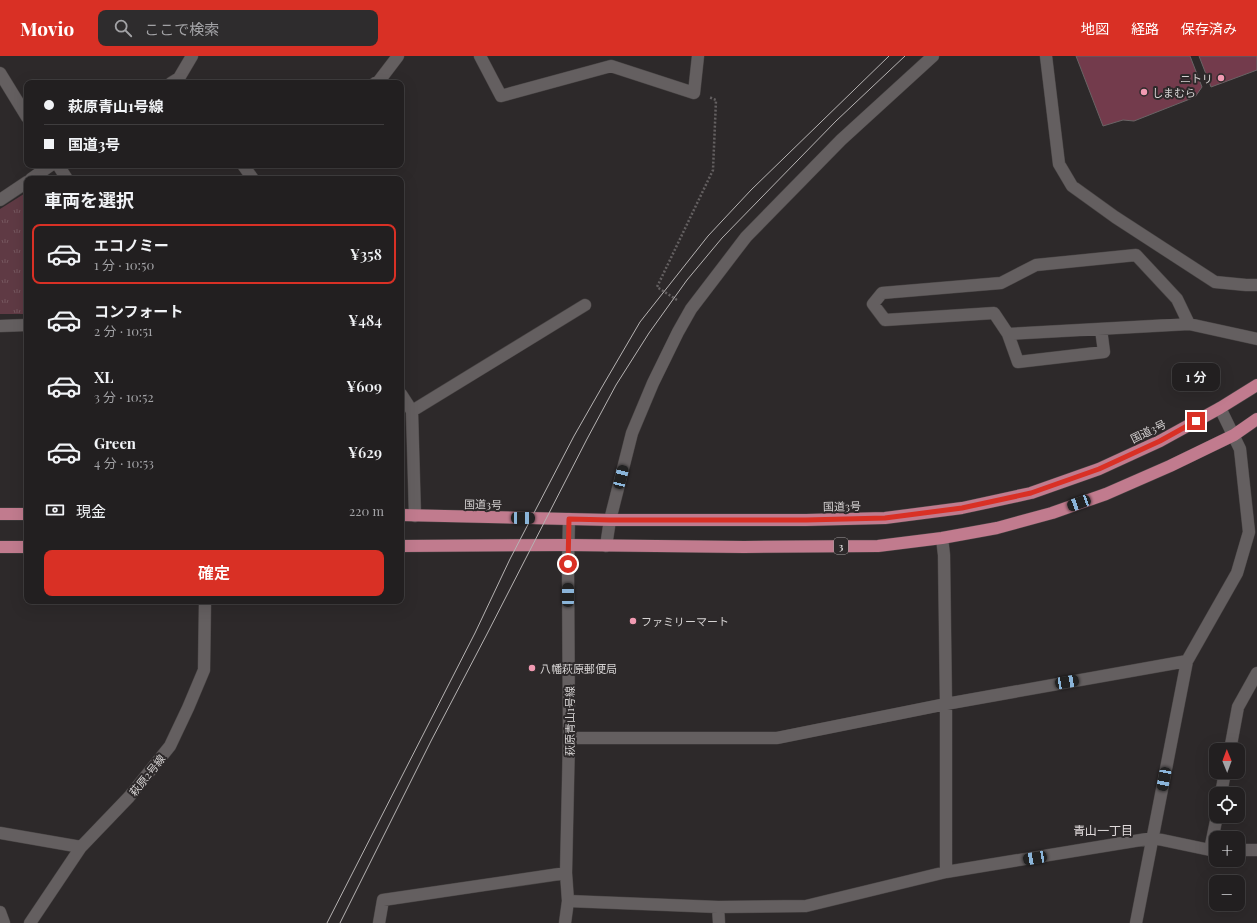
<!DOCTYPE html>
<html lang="ja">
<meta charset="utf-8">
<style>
body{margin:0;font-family:"Playfair Display","Noto Sans JP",serif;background:#2e2c2d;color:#f1f3f6;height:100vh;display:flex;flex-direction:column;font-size:15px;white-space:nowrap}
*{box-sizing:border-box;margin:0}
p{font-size:13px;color:#a2a2a5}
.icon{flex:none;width:22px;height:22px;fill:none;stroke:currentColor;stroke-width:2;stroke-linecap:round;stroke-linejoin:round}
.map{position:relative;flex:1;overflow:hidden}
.drawer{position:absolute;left:24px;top:120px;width:380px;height:428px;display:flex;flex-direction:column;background:#221f20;border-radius:8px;box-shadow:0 4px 16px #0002,0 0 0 1px #3f3d3e}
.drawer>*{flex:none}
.hud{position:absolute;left:24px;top:24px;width:380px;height:88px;border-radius:8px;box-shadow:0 4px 16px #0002,0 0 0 1px #3f3d3e;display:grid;align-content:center;height:88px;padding:0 20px;background:#221f20}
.needle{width:26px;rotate:359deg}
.buttons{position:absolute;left:1209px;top:687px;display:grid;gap:8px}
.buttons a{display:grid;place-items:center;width:36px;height:36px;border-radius:8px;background:#221f20;box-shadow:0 4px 16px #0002,0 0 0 1px #3f3d3e;font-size:20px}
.end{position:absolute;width:18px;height:18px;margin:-9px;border:5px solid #d93025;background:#fff;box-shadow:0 0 0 2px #fff}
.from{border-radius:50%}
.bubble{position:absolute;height:28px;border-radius:8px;background:#221f20;box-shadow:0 4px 16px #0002,0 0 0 1px #3f3d3e;font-size:13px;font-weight:600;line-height:28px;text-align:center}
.car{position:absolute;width:12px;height:24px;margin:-12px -6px;border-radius:5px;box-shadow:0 0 3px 1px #0007;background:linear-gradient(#222 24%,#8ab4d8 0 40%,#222 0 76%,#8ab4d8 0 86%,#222 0)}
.hud b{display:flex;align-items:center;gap:14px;height:38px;font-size:15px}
.hud b+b{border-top:1px solid #3f3d3e}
.hud i{width:10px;height:10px;background:#f1f3f6}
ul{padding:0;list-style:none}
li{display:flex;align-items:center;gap:12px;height:60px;margin:0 8px 6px;padding:0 12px;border:2px solid transparent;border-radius:8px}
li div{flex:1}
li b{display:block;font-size:15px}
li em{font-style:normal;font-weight:600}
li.on{border-color:#d93025}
li>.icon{width:36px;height:36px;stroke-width:1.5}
h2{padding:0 20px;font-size:18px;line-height:48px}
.pay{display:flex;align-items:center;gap:10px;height:44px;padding:0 20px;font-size:15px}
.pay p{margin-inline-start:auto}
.cta{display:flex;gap:8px;margin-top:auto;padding:8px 20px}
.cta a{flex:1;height:46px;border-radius:8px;background:#d93025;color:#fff;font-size:16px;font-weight:600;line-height:46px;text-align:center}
header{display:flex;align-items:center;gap:24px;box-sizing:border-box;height:56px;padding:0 20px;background:#d93025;color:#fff}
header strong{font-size:19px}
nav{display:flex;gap:22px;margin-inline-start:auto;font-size:14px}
.search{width:280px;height:36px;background:#2e2c2d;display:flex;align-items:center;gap:10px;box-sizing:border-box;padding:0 14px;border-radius:8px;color:#a2a2a5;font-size:15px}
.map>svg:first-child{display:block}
.grass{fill:url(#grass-tufts)}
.building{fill:#733b4c;stroke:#696465}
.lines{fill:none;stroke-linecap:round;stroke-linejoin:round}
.minor-casing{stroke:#484444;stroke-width:13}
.highway-casing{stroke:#484444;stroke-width:13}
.path{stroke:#646061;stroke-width:2.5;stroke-dasharray:2 2;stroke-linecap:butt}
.minor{stroke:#645f60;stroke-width:12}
.highway{stroke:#c17b8e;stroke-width:12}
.tram{stroke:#b6b3b3;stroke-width:1}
.route{stroke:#d93025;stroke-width:5}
.poi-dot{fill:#f19ab2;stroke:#2d292a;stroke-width:1.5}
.labels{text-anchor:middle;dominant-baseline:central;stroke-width:4;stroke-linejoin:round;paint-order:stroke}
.shield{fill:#2d292a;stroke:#a39fa0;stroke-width:1}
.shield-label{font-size:10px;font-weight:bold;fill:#d5d2d2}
.poi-label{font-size:11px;fill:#d5d2d2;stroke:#2d292a;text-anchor:start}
.street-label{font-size:11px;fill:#d5d2d2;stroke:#2d292a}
.neighbourhood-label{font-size:12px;fill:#e1dbdc;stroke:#2d292a}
</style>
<header>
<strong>Movio</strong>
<div class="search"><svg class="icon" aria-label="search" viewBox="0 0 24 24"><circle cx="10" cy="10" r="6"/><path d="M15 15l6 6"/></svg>ここで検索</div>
<nav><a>地図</a><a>経路</a><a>保存済み</a></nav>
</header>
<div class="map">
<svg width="1257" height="867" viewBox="0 0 1257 867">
<defs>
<pattern id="grass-tufts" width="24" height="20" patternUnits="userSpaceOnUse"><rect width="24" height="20" fill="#5f3a44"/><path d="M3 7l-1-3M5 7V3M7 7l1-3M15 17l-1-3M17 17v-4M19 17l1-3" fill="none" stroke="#75565e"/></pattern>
</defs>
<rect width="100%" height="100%" fill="#2d292a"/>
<path class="grass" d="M27 136V258H0V153Z"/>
<path class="building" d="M1076 0H1190L1202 31 1195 41 1134 65 1123 64 1103 70Z
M1199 0H1257V14L1211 31Z"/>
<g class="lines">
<defs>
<path id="minor" d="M480 0 501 40 611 10 694 37 698 0
M1046 0 1059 108 1072 130 1115 161 1215 226 1246 229H1257
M0 17 27 61
M171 27 179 22 192 0
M375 27 379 25 398 0
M58 109 67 123
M243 109 253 123
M31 123 51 109
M0 144 27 126
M1189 268 1177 243 1136 199 1036 209 1001 227 882 237 873 248 885 264 994 257 1008 278 1189 268 1257 283
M0 270 27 269
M1008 278 1018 306 1104 296 1101 273
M401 338 412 355 415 460
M412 355 585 249
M942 482 944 499 946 648V816
M606 490 610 464 632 377 653 327 678 276 691 253 746 181 841 84 933 0
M569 682H777L946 648 1187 605
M1230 694 1238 651 1257 617
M1221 738 1225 716
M0 777 81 791
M1210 794 1217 760
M1238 794H1257
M568 845 718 851 806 850 946 816 1153 782 1210 794H1216
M718 851 719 867
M0 856 4 867
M30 867 81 791 129 741 170 690 188 652 204 614 205 545
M379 867 383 844 566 817
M565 867 568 845 566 817 569 682 568 508 569 463
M1136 867 1187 605 1237 517 1249 476 1240 393 1220 352"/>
<path id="highway" d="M0 458H27
M401 459 610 464H806L885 462 962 452 1031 437 1099 413 1160 385 1220 352 1257 329
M401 490 568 489 744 491 878 490 942 482 997 472 1052 457 1106 438 1170 410 1234 379 1257 363
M0 491H27"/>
</defs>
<use href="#minor" class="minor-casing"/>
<use href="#highway" class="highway-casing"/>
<path class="path" d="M677 244 657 231 713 114 716 44 709 41"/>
<use href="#minor" class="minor"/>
<use href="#highway" class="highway"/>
<path class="tram" d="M327 867 475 577 510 503 574 380 602 331 640 266 708 180 751 134 889 0
M340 867 431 685 487 578 587 383 616 329 649 277 687 224 722 182 836 65 905 0"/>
</g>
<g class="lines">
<path class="route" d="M568 508 569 463 610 464H806L885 462 962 452 1031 437 1099 413 1160 385 1196 365"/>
</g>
<g class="poi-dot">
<circle cx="1221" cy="22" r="4"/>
<circle cx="1144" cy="36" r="4"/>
<circle cx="633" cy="565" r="4"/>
<circle cx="532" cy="612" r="4"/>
</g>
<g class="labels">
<rect class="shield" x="834" y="482" width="14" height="16" rx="3"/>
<g class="shield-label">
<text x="841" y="490">3</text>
</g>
<g class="poi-label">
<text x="1213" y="22" text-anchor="end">ニトリ</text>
<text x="1152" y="36">しまむら</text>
<text x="641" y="565">ファミリーマート</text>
<text x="540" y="612">八幡萩原郵便局</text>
</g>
<g class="street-label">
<text transform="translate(1148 375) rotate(-26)">国道3号</text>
<text transform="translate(483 448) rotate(1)">国道3号</text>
<text transform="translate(842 450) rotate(-1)">国道3号</text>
<text transform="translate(569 665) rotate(-90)">萩原青山1号線</text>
<text transform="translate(147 719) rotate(-51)">萩原2号線</text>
</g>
<g class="neighbourhood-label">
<text x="1103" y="774">青山一丁目</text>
</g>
</g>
</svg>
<div class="buttons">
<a><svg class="needle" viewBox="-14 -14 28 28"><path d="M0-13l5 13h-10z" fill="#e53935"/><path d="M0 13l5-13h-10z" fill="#a2a2a5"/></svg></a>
<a><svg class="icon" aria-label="locate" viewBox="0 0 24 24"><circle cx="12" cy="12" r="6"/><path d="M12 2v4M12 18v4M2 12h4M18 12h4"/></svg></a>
<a>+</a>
<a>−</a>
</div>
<i class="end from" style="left:568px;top:508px"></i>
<i class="end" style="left:1196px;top:365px"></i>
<div class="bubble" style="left:1172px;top:307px;width:48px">1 分</div>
<i class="car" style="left:621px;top:421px;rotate:14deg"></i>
<i class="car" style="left:1079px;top:447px;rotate:250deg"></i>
<i class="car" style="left:523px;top:462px;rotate:91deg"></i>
<i class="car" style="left:568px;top:539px;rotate:0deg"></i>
<i class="car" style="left:1067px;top:626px;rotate:80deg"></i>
<i class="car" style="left:1164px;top:723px;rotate:191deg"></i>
<i class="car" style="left:1035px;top:802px;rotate:260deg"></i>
<div class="hud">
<b><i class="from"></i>萩原青山1号線</b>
<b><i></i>国道3号</b>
</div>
<section class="drawer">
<h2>車両を選択</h2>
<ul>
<li class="on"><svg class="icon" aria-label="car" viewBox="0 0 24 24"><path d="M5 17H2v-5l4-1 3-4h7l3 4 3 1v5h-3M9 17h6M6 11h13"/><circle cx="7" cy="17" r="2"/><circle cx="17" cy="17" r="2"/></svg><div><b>エコノミー</b><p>1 分 · 10:50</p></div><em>¥358</em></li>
<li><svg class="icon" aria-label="car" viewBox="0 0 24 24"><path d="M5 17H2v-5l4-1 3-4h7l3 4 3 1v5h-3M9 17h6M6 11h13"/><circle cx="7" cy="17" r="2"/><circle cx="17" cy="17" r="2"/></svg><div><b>コンフォート</b><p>2 分 · 10:51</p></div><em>¥484</em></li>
<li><svg class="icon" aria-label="car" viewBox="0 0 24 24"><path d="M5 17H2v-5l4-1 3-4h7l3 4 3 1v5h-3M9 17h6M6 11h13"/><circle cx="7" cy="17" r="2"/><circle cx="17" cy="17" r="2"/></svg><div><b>XL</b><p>3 分 · 10:52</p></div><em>¥609</em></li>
<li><svg class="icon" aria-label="car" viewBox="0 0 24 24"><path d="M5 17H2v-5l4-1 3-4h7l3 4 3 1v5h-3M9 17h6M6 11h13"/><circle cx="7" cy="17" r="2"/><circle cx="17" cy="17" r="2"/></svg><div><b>Green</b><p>4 分 · 10:53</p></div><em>¥629</em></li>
</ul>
<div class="pay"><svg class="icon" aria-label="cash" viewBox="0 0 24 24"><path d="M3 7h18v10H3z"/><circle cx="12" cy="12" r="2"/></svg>現金<p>220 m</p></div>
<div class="cta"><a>確定</a></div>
</section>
</div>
